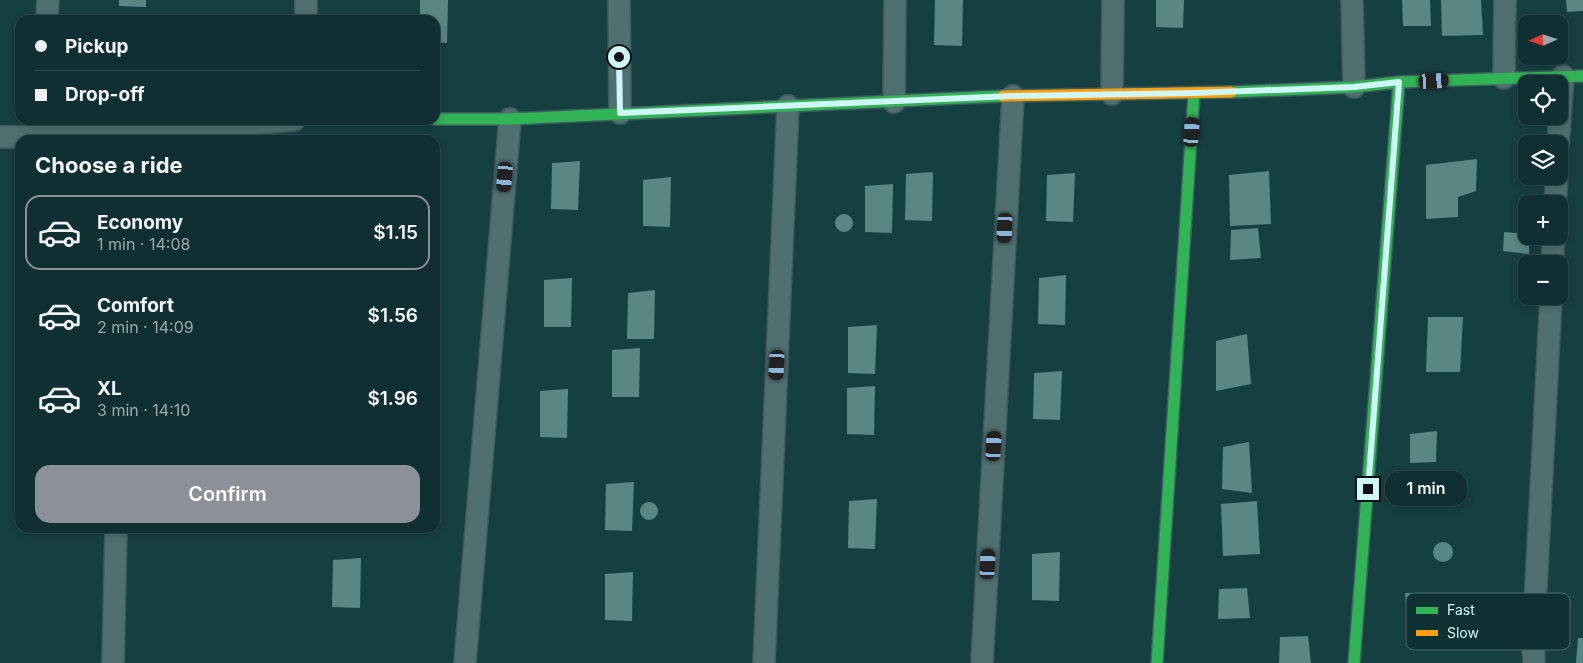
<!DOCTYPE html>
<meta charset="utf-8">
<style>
body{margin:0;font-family:Inter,sans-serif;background:#19373a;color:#f1f3f6;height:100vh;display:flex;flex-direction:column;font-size:19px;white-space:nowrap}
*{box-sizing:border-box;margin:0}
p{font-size:16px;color:#9ca9ac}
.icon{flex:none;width:28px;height:28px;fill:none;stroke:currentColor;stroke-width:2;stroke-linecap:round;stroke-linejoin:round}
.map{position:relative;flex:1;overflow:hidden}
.side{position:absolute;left:15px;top:135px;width:425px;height:398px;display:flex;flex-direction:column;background:#102f32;border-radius:15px;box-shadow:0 2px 8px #0003,0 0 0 1px #304a4d}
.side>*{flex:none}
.top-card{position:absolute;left:15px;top:15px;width:425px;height:110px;border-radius:15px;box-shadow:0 2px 8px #0003,0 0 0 1px #304a4d;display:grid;align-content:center;height:110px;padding:0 20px;background:#102f32}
.needle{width:32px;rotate:267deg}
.tools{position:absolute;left:1518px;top:15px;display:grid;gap:10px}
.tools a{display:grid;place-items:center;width:50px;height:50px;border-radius:10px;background:#102f32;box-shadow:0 2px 8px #0003,0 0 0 1px #304a4d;font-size:25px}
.end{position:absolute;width:22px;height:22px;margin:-11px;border:6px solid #cff6f8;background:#111;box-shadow:0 0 0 2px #111}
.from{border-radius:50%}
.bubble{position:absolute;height:35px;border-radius:15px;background:#102f32;box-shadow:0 2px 8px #0003,0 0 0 1px #304a4d;font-size:16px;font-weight:600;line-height:35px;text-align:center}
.car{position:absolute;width:15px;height:30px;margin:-15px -8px;border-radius:6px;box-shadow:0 0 4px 1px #0007;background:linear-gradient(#222 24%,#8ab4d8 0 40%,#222 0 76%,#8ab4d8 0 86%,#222 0)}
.top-card b{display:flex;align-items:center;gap:18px;height:48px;font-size:19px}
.top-card b+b{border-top:1px solid #304a4d}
.top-card i{width:12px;height:12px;background:#f1f3f6}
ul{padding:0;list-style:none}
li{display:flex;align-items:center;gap:15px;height:75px;margin:0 10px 8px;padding:0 10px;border:2px solid transparent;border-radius:15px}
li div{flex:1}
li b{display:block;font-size:19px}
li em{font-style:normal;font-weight:600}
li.current{border-color:#8c9099}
li>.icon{width:45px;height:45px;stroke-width:1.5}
h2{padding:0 20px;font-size:22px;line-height:60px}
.primary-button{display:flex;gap:10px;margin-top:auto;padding:10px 20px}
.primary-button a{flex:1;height:58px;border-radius:15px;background:#8c9099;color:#fff;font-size:20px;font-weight:600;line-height:58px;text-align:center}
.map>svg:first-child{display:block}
.building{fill:#598884}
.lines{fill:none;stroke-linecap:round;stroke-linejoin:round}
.street-casing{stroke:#3d5c5e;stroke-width:24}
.fast-casing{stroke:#3d5c5e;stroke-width:14}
.slow-casing{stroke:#3d5c5e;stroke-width:14}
.street{stroke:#506f70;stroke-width:21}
.fast{stroke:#30b455;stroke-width:11}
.slow{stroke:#ff9f0a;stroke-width:11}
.route{stroke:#cff6f8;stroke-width:6}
.key{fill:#0e3233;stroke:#486d6e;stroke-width:1}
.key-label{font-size:14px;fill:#cff6f8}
</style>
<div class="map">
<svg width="1583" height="663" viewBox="0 0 1583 663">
<rect width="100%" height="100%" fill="#163f42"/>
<path class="building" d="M119 0H146V7L119 6Z
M420 0H448L447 43 435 42V20H420Z
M935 0H963L962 46 934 45Z
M1156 0H1184L1183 28 1156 27Z
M1402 0H1430L1431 26H1403Z
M1441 0H1481L1483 35 1442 36Z
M1566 0H1583V11L1567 12Z
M1477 159 1476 191 1458 197V217L1426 219V165Z
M580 161 578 210 551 209 552 163Z
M1269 171 1271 224 1230 226 1229 175Z
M933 172 932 221 905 220 906 174Z
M1075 173 1073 222 1046 221 1047 175Z
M671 177 670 227 643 226V180Z
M893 184 892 233 865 232V186Z
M835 223a9 9 0 1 1 18 0a9 9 0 1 1-18 0Z
M1258 228 1261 258 1230 260 1231 230Z
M1504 232 1526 234V236H1529V254L1503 251Z
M1066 275 1065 325 1038 324 1039 278Z
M572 278 571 327H544V280Z
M655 290 654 339H627L628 293Z
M1428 317H1463L1460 372H1426Z
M877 325 875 374 848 373V327Z
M1247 334 1251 384 1216 391V341Z
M640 348 639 397H612V350Z
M1062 371 1060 420 1033 419 1034 373Z
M875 386 874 435 847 434V388Z
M568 389 567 438 540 437V391Z
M1437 431 1436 462 1410 463V434Z
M1249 442 1252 493 1222 489 1223 447Z
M634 482 632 531 605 530 606 484Z
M877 499 875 549 848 548 849 501Z
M1257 501 1260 554 1223 556 1221 504Z
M640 511a9 9 0 1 1 18 0a9 9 0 1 1-18 0Z
M1433 552a10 10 0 1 1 20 0a10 10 0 1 1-20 0Z
M1060 552 1059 601 1032 600V554Z
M361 558 360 608 332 607 333 560Z
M633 572 632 621 605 620V574Z
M1247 588 1250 618 1218 619 1219 589Z
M1405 593H1435L1436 629 1408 630Z
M1308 636 1311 663H1279L1280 637Z
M1578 638H1583V663H1576Z"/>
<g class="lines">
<defs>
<path id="street" d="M619 0 620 113
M1352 0 1354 87
M47 20 48 0
M306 20V0
M1504 78 1505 0
M1112 94 1113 0
M894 102 895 0
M0 137 124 135 294 120
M1558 144 1563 76
M1555 204 1557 176
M1552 264 1554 236
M113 663 116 528
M465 663 510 119
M764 663 788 106
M982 663 1013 96
M1534 663 1533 645 1551 296"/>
<path id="fast" d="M1231 92 1354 87 1399 82 1583 76
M435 119H510L1003 96
M1157 663 1194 93
M1354 663 1399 82"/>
<path id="slow" d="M1003 96 1231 92"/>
</defs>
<use href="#street" class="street-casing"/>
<use href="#fast" class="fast-casing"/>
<use href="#slow" class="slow-casing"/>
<use href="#street" class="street"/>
<use href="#fast" class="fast"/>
<use href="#slow" class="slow"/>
</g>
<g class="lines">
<path class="route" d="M619 57 620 113 1012 96 1194 93 1354 87 1399 82 1368 489"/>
</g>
<rect x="1406" y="593" width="164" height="57" rx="8" class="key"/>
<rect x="1416" y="607" width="22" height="7" fill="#30b455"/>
<rect x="1416" y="630" width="22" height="6" fill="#ff9f0a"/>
<g class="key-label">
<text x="1447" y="615">Fast</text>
<text x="1447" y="638">Slow</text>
</g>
</svg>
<div class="tools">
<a><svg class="needle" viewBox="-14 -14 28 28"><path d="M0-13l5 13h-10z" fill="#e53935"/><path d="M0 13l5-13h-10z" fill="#9ca9ac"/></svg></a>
<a><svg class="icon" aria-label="locate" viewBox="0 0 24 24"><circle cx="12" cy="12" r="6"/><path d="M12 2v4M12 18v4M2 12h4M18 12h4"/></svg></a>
<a><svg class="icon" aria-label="layers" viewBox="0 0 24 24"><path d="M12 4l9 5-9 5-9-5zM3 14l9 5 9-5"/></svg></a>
<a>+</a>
<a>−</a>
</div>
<i class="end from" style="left:619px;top:57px"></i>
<i class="end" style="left:1368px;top:489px"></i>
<div class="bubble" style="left:1385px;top:471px;width:82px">1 min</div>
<i class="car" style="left:1434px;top:81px;rotate:87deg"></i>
<i class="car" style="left:1192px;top:132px;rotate:4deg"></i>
<i class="car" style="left:505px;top:177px;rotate:185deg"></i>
<i class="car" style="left:1005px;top:228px;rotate:183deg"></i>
<i class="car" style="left:777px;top:365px;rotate:183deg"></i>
<i class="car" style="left:994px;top:446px;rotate:3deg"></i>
<i class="car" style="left:988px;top:564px;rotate:3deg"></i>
<div class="top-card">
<b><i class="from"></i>Pickup</b>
<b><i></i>Drop-off</b>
</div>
<section class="side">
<h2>Choose a ride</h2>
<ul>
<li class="current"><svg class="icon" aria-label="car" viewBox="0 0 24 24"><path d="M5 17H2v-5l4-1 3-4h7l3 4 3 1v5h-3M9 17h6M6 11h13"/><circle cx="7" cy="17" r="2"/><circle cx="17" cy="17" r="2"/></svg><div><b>Economy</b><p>1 min · 14:08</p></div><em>$1.15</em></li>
<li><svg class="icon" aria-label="car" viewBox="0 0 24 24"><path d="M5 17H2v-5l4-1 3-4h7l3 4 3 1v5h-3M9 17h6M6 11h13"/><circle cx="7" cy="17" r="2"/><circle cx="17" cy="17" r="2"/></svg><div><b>Comfort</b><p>2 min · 14:09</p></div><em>$1.56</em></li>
<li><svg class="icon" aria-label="car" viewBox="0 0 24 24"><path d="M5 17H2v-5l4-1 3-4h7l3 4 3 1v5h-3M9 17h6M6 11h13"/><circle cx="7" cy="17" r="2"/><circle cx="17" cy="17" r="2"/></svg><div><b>XL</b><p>3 min · 14:10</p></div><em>$1.96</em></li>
</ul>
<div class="primary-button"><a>Confirm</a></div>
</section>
</div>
